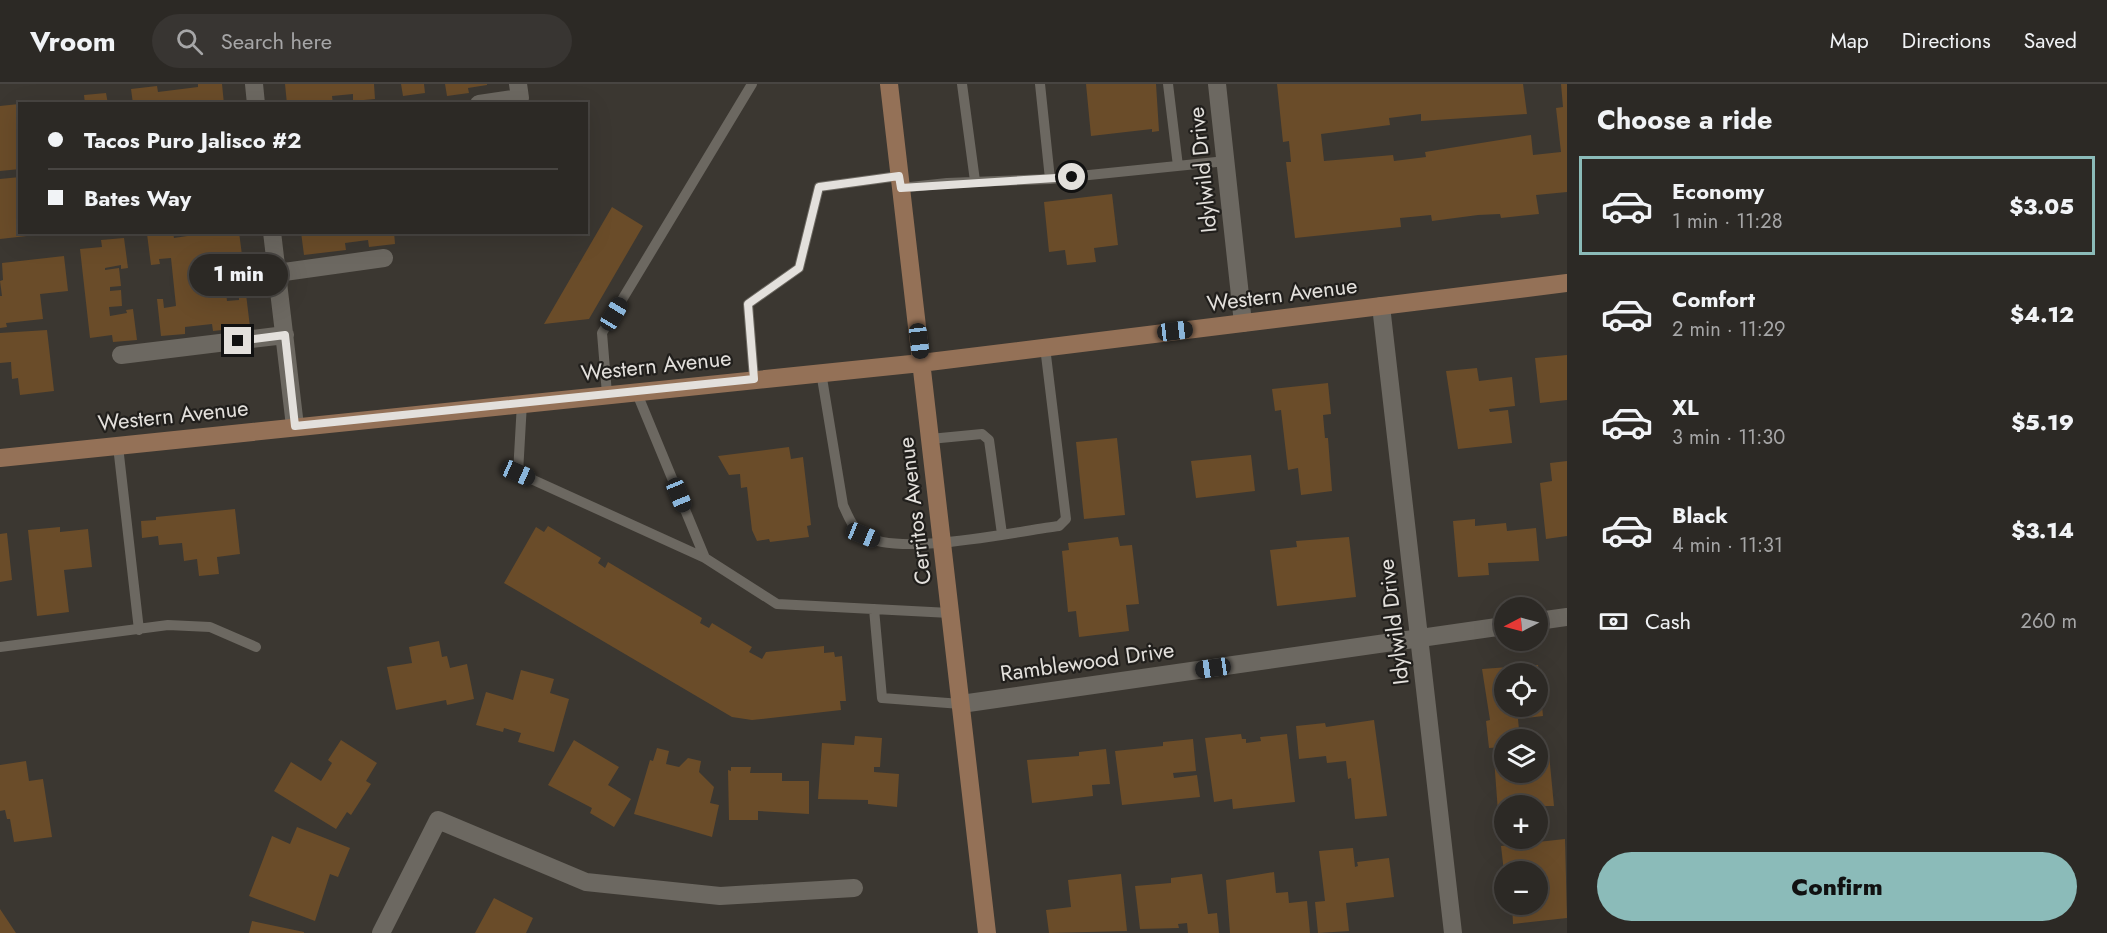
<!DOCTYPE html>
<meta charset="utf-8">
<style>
body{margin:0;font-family:Jost,sans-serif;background:#383532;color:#f1f3f6;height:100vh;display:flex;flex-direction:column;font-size:22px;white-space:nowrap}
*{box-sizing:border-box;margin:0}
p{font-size:20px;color:#a6a6a7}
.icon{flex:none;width:33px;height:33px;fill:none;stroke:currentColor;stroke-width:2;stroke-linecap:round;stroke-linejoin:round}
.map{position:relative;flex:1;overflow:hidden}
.sheet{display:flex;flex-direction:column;background:#2c2925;width:540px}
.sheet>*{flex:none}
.hud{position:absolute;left:18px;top:18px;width:570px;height:132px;border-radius:0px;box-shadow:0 6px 24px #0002,0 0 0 2px #484542;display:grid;align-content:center;height:132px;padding:0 30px;background:#2c2925}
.needle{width:39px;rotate:264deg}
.fabs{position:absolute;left:1494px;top:513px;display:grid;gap:12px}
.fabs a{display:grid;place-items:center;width:54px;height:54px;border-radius:50%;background:#2c2925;box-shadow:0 6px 24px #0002,0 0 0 2px #484542;font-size:30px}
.end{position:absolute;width:27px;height:27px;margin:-14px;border:8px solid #e3e0dc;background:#111;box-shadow:0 0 0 3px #111}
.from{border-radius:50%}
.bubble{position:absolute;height:42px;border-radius:21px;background:#2c2925;box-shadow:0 6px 24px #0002,0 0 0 2px #484542;font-size:20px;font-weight:800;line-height:42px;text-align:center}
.car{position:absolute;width:18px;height:36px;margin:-18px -9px;border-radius:8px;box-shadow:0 0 4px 2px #0007;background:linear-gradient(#222 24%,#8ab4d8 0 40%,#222 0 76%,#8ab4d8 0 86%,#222 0)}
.hud b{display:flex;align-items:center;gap:21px;height:57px;font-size:22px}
.hud b+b{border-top:2px solid #484542}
.hud i{width:15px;height:15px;background:#f1f3f6}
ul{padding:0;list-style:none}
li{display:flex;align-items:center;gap:18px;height:99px;margin:0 12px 9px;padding:0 18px;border:3px solid transparent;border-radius:0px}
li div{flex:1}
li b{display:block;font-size:22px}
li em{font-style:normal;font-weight:800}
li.current{border-color:#8bbbb9}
li>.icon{width:54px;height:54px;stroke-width:1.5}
h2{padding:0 30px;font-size:27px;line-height:72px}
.pay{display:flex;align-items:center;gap:15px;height:66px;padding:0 30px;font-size:22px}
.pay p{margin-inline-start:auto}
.button{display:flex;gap:12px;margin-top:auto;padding:12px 30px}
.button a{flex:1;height:69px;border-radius:36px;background:#8bbbb9;color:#111;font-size:24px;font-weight:800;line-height:69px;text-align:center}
header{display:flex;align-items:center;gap:36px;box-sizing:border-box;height:84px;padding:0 30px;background:#2c2925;border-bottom:2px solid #484542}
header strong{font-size:28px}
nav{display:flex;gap:33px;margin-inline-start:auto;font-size:21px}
.search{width:420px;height:54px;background:#383532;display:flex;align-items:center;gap:15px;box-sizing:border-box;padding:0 21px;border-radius:33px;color:#a6a6a7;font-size:22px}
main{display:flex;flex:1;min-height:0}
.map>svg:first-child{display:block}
.building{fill:#6a4c29}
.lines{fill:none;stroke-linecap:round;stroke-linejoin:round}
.lane{stroke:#6c6861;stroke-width:10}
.street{stroke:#6c6861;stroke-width:18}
.secondary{stroke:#947157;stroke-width:18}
.route{stroke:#e3e0dc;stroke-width:8}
.labels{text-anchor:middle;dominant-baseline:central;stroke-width:4.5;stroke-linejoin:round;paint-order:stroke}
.street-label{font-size:22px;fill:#e3e0dc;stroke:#211f1c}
</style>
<header>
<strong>Vroom</strong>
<div class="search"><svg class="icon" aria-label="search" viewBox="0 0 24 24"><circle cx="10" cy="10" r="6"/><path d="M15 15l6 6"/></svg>Search here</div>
<nav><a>Map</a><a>Directions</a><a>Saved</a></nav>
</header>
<main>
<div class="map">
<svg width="1567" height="849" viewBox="0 0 1567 849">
<rect width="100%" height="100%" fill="#3b3731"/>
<path class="building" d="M198 0H222L224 20H133L131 5 157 2 158 8 198 3Z
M285 0H374L375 15 353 17V10L332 12 333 20H287Z
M401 0H424L425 9 403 12Z
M445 0H487V1L468 4 469 9 447 12Z
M1086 0H1156L1159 47 1152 48V45L1091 52Z
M1277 0H1523L1527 30 1421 37V30L1389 34 1390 41 1321 50 1324 77 1393 71 1394 77 1426 73 1425 68 1531 51 1533 71 1561 68 1556 24 1563 23 1561 0H1567V108L1536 111 1539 130 1501 134 1500 130 1478 131 1432 137 1431 131 1400 134 1401 143 1295 154 1286 78H1291L1289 57 1283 58Z
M106 9 108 20H85L84 11Z
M19 20 20 85 0 87V22Z
M20 93V148L45 150 0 155V95Z
M1112 110 1118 161 1094 164 1096 178 1067 181 1065 166 1049 168 1044 118Z
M612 123 643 142 589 235 544 240Z
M173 148 174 154 214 148H239L242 171 235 172 234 168 222 169 227 217 239 216V210H246L250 243 213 247 212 240 185 243V250L161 252 157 215H163L164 224 176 222 171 174 159 175 160 180 151 181 147 150Z
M301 148H394L395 160 369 163 368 156 345 159 346 166 304 171Z
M124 154 128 184 121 185V181L105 184V186L119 184 121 202 110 203V207L121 206 122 222 109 223 110 232 127 229 126 226 133 225 137 256 113 258 112 251 90 254 80 165 102 163 101 156Z
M64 172 68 207 40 210 43 235 6 239 7 243 0 244V212H2L0 197 3 196 2 179Z
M47 246 54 307 20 311 18 294 12 295 11 278 0 279V249Z
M1567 271V316L1540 319 1535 274Z
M1477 284 1479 297 1512 293 1515 322 1489 325 1490 328 1508 326 1512 359 1458 365 1446 287Z
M1328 299 1331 330 1323 331 1325 354H1328L1332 407 1301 411 1298 384 1288 386 1281 326 1275 327 1272 305Z
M1117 354 1125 431 1084 435 1076 358Z
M789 363 791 375 803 373 811 441 807 442 809 453 770 458 769 455 757 457 752 446 747 403 741 404 740 390 729 391 718 372Z
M1251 371 1255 407 1196 414 1191 377Z
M1567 377V452L1546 455 1540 399 1552 397 1550 379Z
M235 425 240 470 217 473 219 490 199 492 197 475 184 477 182 459 159 461 158 452 142 454 141 437 156 436V433Z
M1475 435V442L1506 439 1507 447 1536 444 1539 477 1488 479 1489 491 1458 493 1453 437Z
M548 442 601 474 598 479 605 484 608 478 702 534 700 539 709 544 712 539 752 563 749 568 762 575 766 568 824 562V569L834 568 835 573 842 572 846 617H840L841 626 752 636 732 633 504 499 536 443 544 448Z
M60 443V448L88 445 92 483 64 486 69 528 37 532 28 446Z
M7 449 12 496 0 498V450Z
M1118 453 1120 462 1132 461 1139 520 1126 521 1129 547 1079 553 1076 527 1068 528 1062 467 1069 466 1068 459Z
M1349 453 1356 513 1277 522 1270 466 1297 463 1296 457Z
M439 557 442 573 447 572 450 584 467 580 474 615 447 621 446 616 396 626 387 583 412 579 409 563Z
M1538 581 1539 590H1504V622H1538L1539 593 1543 632 1518 635 1520 656H1504V663L1489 664 1486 637 1490 636 1482 585Z
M521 586 554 595 550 609 569 615 554 668 518 658 521 649 504 644 503 648 476 641 486 608 513 616Z
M1374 636 1387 732 1355 735 1351 694 1348 695 1346 677 1327 679 1326 672 1299 675 1296 642 1325 639 1326 643Z
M1241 650 1242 655H1246V659L1261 657 1260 653 1287 650 1295 718 1233 725 1232 715 1214 718 1205 654Z
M855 652 882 654 880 683H874V688L899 690 897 723 868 720V716L818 715 822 659 854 661Z
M1193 655 1196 687 1173 689 1174 694 1197 691 1200 713 1122 721 1115 667 1163 662V658Z
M341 656 377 679 366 697 371 700 351 731 347 728 336 745 274 707 291 678 321 697 332 679 328 676Z
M574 656 619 683 608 701 631 715 614 743 590 729 592 724 548 701Z
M657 664 669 667 666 680 679 683 688 674 701 677 699 688 714 703 710 719 719 721 712 753 634 730 650 676 653 677Z
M1106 665 1110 700 1092 701 1093 712 1032 719 1027 676 1079 672V668Z
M1549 670 1554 722H1504V755H1500L1494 674 1504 673V688H1538V671Z
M26 677 29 697 43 695 52 753 14 758 10 735H7L5 726 0 727V681Z
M731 683H751L750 689H782V697H809V730L758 727V736H729L728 686 731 687Z
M297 743 350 764 338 793 330 790 315 837 249 812 272 752 290 760Z
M1565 755 1567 834 1513 840 1512 820H1538V788H1504L1501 762Z
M1353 764 1355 783 1358 782 1357 778 1389 774 1394 813 1346 819 1349 847 1318 849 1315 818 1325 817 1319 767Z
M1274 788 1276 809 1288 808 1289 819 1307 817 1310 849H1230L1226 796Z
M1121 790 1127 847 1049 849 1046 826 1071 823 1068 796Z
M1202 790 1208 830 1217 829 1219 849H1188L1187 839 1178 840 1179 844 1140 845 1135 802 1171 799V794Z
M494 814 533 834 526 849H475Z
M0 825 16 849H0Z
M252 837 304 848V849H249Z"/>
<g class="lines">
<path class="lane" d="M962 0 975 97
M1040 0 1050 95
M1168 0 1178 82
M901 104 947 99 1050 95 1226 77
M821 288 843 421C848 432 853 445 863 451 897 474 1017 447 1059 442L1066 435 1045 263
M754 295 748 220 799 184 819 103 899 92
M636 307 705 474 777 520 950 529
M607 310 602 249 752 0
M522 319 518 389 705 474
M930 355 982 350 989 356 1002 450
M118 362 139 546
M874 525 882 614 961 620
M0 563 168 541 210 543 256 563"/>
<path class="street" d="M254 0 256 20
M1217 0 1243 239
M479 20 520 14 518 0
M272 148 295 342
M277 189 384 174
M1381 222 1453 849
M121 271 285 251
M1538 537 1567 533
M961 620 1504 542
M381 849 438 736 586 798 720 812 854 804"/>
<path class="secondary" d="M889 0 987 849
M0 374 921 279 1567 199"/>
</g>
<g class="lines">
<path class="route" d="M238 257 285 251 295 342 754 295 748 220 799 184 819 103 899 92 901 104 1072 93"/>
</g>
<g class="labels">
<g class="street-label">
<text transform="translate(1202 86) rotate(-96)">Idylwild Drive</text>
<text transform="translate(1282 210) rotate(-7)">Western Avenue</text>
<text transform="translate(656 281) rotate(-6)">Western Avenue</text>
<text transform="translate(173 331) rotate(-6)">Western Avenue</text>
<text transform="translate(914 427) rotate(-97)">Cerritos Avenue</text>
<text transform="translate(1393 538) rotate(-97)">Idylwild Drive</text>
<text transform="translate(1087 577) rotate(-8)">Ramblewood Drive</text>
</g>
</g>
</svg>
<div class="fabs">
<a><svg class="needle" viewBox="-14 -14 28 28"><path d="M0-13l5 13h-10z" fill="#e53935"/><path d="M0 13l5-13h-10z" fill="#a6a6a7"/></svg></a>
<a><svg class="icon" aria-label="locate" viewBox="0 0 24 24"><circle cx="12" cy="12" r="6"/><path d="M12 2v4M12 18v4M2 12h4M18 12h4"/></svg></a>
<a><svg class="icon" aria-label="layers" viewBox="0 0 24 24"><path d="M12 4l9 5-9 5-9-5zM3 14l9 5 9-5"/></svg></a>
<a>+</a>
<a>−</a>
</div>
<i class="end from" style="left:1072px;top:93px"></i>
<i class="end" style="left:238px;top:257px"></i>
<div class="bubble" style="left:189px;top:170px;width:99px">1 min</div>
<i class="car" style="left:614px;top:230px;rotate:31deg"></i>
<i class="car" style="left:1175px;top:247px;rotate:83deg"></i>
<i class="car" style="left:919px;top:257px;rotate:173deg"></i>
<i class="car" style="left:518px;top:389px;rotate:114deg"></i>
<i class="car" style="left:679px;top:411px;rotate:158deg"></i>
<i class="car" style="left:863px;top:451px;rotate:112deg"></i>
<i class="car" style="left:1213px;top:584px;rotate:262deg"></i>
<div class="hud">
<b><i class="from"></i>Tacos Puro Jalisco #2</b>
<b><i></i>Bates Way</b>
</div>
</div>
<section class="sheet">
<h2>Choose a ride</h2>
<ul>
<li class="current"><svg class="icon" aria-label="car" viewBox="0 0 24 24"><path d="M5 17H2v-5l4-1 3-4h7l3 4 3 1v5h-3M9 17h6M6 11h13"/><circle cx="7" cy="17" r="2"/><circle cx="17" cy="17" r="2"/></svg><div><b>Economy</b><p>1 min · 11:28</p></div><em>$3.05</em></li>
<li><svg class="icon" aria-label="car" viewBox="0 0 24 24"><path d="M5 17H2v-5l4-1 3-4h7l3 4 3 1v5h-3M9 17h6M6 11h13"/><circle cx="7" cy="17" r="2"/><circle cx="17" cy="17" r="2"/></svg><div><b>Comfort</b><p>2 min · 11:29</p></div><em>$4.12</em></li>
<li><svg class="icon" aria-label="car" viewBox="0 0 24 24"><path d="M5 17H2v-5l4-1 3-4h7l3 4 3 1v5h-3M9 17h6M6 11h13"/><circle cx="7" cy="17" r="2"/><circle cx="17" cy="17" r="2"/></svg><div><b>XL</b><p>3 min · 11:30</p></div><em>$5.19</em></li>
<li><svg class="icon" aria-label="car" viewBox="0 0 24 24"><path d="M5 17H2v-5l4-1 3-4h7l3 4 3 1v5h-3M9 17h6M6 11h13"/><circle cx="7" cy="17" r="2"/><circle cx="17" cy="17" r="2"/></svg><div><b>Black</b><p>4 min · 11:31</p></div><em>$3.14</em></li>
</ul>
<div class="pay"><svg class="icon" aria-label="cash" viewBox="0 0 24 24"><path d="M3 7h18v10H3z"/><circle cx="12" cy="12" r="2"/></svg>Cash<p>260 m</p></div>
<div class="button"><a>Confirm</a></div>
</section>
</main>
